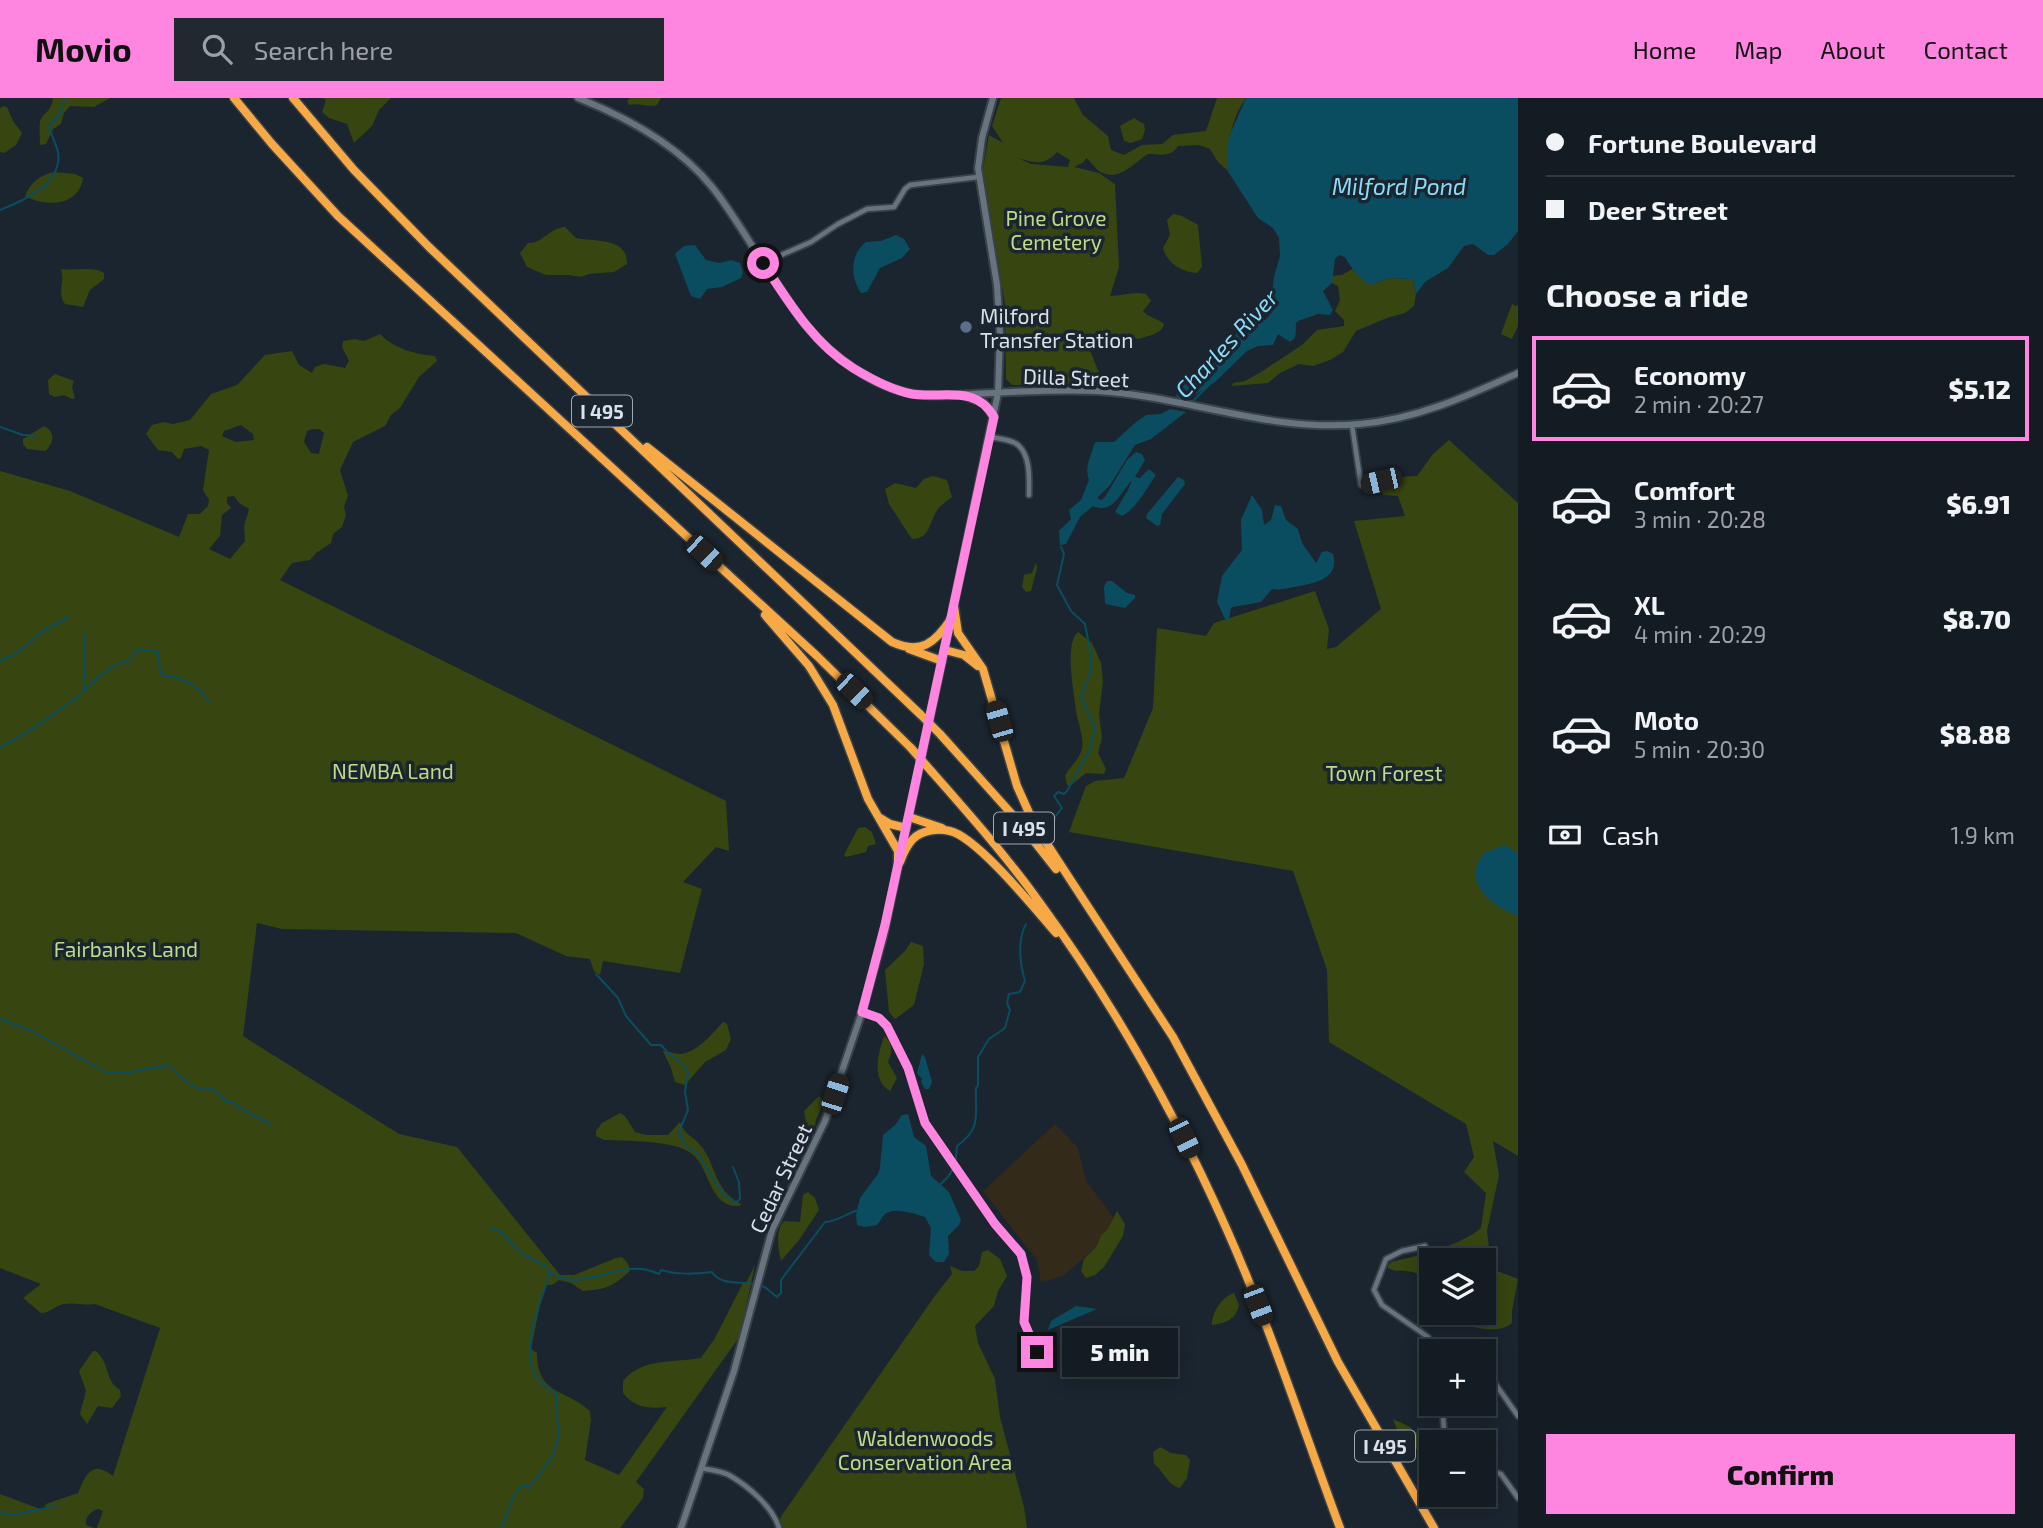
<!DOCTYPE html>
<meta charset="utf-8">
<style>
body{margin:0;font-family:"Exo 2",sans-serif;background:#212930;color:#f1f3f6;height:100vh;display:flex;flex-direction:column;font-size:26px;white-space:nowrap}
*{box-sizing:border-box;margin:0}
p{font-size:23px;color:#9da1a6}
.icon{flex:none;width:38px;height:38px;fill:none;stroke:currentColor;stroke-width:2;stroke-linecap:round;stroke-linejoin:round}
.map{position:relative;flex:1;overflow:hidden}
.side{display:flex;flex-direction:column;background:#141c23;width:525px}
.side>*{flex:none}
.banner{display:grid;align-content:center;height:154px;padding:0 28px;background:#141c23}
.controls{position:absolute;left:1419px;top:1150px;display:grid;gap:14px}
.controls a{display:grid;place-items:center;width:77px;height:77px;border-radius:0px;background:#141c23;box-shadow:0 4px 18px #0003,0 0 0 2px #333a41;font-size:35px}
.end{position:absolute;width:32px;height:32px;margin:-16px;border:9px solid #fe85e0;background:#111;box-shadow:0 0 0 4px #111}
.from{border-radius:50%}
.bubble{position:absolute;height:49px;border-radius:0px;background:#141c23;box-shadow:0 4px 18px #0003,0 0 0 2px #333a41;font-size:23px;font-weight:800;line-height:49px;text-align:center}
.car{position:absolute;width:21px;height:42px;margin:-21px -10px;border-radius:9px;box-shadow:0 0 5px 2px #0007;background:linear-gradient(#222 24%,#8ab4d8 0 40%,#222 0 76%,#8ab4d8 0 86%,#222 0)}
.banner b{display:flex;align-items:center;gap:24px;height:66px;font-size:26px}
.banner b+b{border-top:2px solid #333a41}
.banner i{width:18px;height:18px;background:#f1f3f6}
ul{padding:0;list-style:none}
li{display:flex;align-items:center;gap:21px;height:105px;margin:0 14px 10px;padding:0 14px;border:4px solid transparent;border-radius:0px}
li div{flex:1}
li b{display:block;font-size:26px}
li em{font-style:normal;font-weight:800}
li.on{border-color:#fe85e0}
li>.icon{width:63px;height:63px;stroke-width:1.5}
h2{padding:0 28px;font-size:32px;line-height:84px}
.pay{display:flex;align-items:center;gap:18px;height:77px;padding:0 28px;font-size:26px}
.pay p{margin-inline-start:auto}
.cta{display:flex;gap:14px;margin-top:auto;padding:14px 28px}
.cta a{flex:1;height:80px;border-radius:0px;background:#fe85e0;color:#111;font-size:28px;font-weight:800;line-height:80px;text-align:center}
header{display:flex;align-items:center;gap:42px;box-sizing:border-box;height:98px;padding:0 35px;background:#fe85e0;color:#111}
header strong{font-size:33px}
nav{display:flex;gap:38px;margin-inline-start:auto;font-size:24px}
.search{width:490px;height:63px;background:#212930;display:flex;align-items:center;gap:18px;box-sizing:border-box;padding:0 24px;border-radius:0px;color:#9da1a6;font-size:26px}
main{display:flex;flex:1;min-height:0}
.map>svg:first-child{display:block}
.industrial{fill:#342a1a}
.green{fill:#374511;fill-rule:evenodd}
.water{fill:#0b4d60}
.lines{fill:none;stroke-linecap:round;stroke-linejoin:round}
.stream{stroke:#0b4d60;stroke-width:2}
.street-casing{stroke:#394149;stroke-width:8}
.secondary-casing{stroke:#394149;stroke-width:10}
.highway-casing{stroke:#394149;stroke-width:11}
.street{stroke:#67737e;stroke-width:4.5}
.secondary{stroke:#67737e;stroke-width:6}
.highway{stroke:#f7a946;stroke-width:8}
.highway-bridge-casing{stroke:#394149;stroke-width:11;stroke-linecap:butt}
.highway-bridge{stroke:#f7a946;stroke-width:8}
.route{stroke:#fe85e0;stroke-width:9}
.service-dot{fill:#5c6f8a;stroke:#1b252f;stroke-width:2.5}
.labels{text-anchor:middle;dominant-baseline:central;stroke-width:7;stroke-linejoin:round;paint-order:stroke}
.shield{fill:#1b252f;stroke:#a1a9b0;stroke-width:2}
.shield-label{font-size:19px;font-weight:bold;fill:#dbe1e8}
.park-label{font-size:21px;fill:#bfdb85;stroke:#1b252f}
.poi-label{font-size:21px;fill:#dbe1e8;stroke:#1b252f;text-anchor:start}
.street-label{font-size:21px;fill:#dbe1e8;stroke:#1b252f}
.water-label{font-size:23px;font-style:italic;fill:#89ddfb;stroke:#1b252f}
</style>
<header>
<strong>Movio</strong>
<div class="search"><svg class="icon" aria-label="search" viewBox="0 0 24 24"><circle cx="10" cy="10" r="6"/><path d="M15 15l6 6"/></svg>Search here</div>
<nav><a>Home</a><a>Map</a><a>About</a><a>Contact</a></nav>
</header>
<main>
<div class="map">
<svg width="1518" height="1430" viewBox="0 0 1518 1430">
<rect width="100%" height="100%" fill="#1b252f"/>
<path class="industrial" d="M1055 1026 1078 1050 1086 1083 1120 1128 1063 1178 1041 1184 1037 1162 983 1093Z"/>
<path class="green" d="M53 0H110L94 9 70 8 64 15 61 26 53 31 46 46 40 47C40 41 39 30 40 24 42 14 51 16 53 0Z
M322 0H391L379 12 372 28 354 45 347 26 329 20 322 14 326 2Z
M630 0H661L657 7C647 10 639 4 629 7L627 3Z
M1001 0H1074L1083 17 1108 38 1111 52 1124 57 1142 47 1162 46 1173 37 1206 33 1217 0H1246C1231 21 1227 47 1227 72L1218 64 1210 51 1199 47 1178 48C1170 60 1161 56 1148 56 1135 64 1120 83 1103 75 1096 73 1092 64 1086 60L1084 64 1074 69 1099 75 1115 86 1119 169 1110 198C1123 198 1133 193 1146 196L1151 203 1143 213C1149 220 1157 220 1164 226L1162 231C1154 238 1147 238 1138 241L1132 239 1125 244 1116 245 1112 254 1104 244 1096 252 1089 250 1105 289 1073 286 1012 287 1006 281 1005 206 983 71 989 37 1003 45 992 28ZM1057 54 1070 62 1068 69 1031 66 1018 60C1034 65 1045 68 1057 54Z
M4 8 7 9 13 23 22 35 16 47 4 55 0 54V10Z
M1134 20 1144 26 1145 32 1142 41 1131 45 1124 43 1120 28Z
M54 74 75 76 83 80C79 109 45 109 25 98 30 85 40 77 54 74Z
M1173 116 1182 118 1198 127 1202 169 1197 175C1181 174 1167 165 1163 150L1170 137 1167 122Z
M565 129 576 140C594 144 628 139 627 166L614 174 589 176 581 179 569 177H546L527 169 520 155 528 145C542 146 549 130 565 129Z
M61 171C74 173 93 168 104 175V181L90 192 83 209 65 206 63 203C58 189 65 185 61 171Z
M1352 171 1366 185H1375L1389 180 1413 181 1416 196 1414 208 1405 215 1387 220 1356 233 1343 254 1330 262 1313 268 1299 266 1280 275 1268 285 1232 288 1233 285 1245 283 1261 274 1302 247 1317 232 1344 228V222L1335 213 1340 202 1338 188 1332 185V178L1342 177Z
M1512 206 1516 208 1518 207V228L1512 241 1501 236Z
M380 236C393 250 417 257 435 258L437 263 419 279 400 310 391 317 385 328 353 344 340 372 348 398 344 409 346 417 342 429 333 436 331 445 316 455 310 462 292 465 280 482 726 703 729 753 716 749 683 784 702 791 680 875 603 863 600 877 594 873 590 861 566 858 516 835 282 831 257 825 243 938 399 1036 457 1049 560 1177H574L616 1160 622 1159C626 1163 631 1168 629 1174 611 1189 608 1191 583 1193L571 1185 559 1182 552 1187H547L541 1202 531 1251 537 1255C537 1298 567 1291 590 1313L591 1322 585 1362 619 1377 667 1309C649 1311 635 1310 623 1295V1283C643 1259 674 1265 701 1260L715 1240 743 1185H746L755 1167 740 1238 636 1384 644 1391 643 1400 620 1430H97L103 1413 98 1411C90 1414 85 1419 86 1427L94 1430H0V1396L43 1412 46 1406 78 1395C86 1376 92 1362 113 1378L160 1230 95 1206C85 1208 74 1204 64 1206 54 1208 50 1215 41 1215L23 1200 41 1186 0 1170V373L70 393 179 439 188 416H200L208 408 209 402 203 392 209 352 201 348 184 351 181 360 178 361 172 354 158 352 146 336 152 327 164 324 173 326 190 322 211 296 237 287 265 257 292 253 299 267 312 275 315 269 324 266 345 270 349 263 342 249 343 243 355 241 364 243ZM241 327 253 336 254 342 236 344 222 338 224 333ZM313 331H319L324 335 319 356 311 355 304 344 307 333ZM234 398 239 405 249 411 244 428 245 443 230 461 209 451 220 438 222 417 231 410 227 405V399Z
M55 276 74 283 72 289 75 300 72 301 64 297 55 299 49 296 48 282Z
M44 328C56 334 54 346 45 353L27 351 23 346V341Z
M1449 342 1518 405V1058L1493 1043 1499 1077 1487 1133 1491 1166 1497 1173 1518 1181 1512 1213V1225C1499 1238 1458 1229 1450 1215L1484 1214V1162H1432L1431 1187C1411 1164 1400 1179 1387 1169L1391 1164C1420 1157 1458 1149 1481 1130L1486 1095 1464 1074 1474 1059 1466 1026 1329 944 1327 872 1293 773 1069 734 1086 688 1095 683 1124 680 1153 610 1157 530 1206 538 1214 525 1315 493 1329 531 1327 551 1336 549 1381 511 1354 423 1405 418 1398 398 1383 397 1381 382 1387 377 1397 379 1417 378 1433 356Z
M933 378 947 382 952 399C947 403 942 406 938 411 929 423 931 441 912 441L889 406 885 391 895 385 916 390 924 381Z
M1036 464 1037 470 1031 493 1026 494 1022 489 1024 477 1032 475Z
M1078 534 1092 545 1101 565 1103 583 1099 616 1102 640 1098 655 1106 671 1104 676 1086 675 1070 688 1067 687 1065 678C1070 668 1080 661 1082 650 1084 638 1078 625 1076 613 1074 594 1064 546 1078 534Z
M865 729 872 734 876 746 868 748 866 754 846 759 844 757 858 730Z
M911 844 923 848 924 866 914 907 895 921 889 914 885 872 905 853Z
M723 924 727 926 731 941 726 952 705 964 685 987 675 984 671 970 663 953C669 953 674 956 680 956 697 955 713 935 723 924Z
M884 938C894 945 892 955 888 964L897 980 890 993C871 982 878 956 884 938Z
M819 998 823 1002C822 1010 820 1013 817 1019 814 1027 815 1034 809 1041L804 1013Z
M620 1015 625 1018 635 1034 646 1037H668L680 1024C686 1039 693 1037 701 1048 717 1068 713 1091 741 1106L740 1108C708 1110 711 1070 691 1055 673 1042 627 1043 604 1042L596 1038V1033L602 1025Z
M808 1094 815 1100 819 1112 799 1142 781 1163C778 1150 775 1133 784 1123L800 1124 803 1097Z
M1117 1113 1125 1126 1123 1138 1104 1169 1095 1177 1086 1180 1081 1173 1084 1161 1097 1148 1101 1137 1108 1131Z
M988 1152 1000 1161 1007 1178 998 1193 994 1208 975 1228 978 1245 995 1281 1000 1319 1024 1409 1027 1430H776L782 1417 934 1199 952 1176 950 1168 962 1173H974L979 1168 982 1154Z
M1234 1195 1239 1207C1236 1222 1225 1225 1212 1227 1212 1215 1221 1199 1234 1195Z
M93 1253H96C111 1267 104 1282 120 1292L121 1298 112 1310 98 1308 87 1326 80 1316 86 1293 79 1273Z
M1393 1321C1407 1328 1424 1332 1420 1351H1412L1403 1347Z
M1160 1349 1171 1355 1186 1357 1190 1362 1187 1380 1180 1390C1167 1387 1164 1373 1154 1366L1153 1354Z"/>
<path class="water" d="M1246 0H1518V133L1508 146 1494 157H1488L1473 146 1464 148 1448 170 1425 184 1416 196 1413 181 1389 180 1375 185H1366L1353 172 1345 159 1339 157 1335 161 1332 185 1323 193 1333 212 1330 217 1318 216 1298 223 1296 225C1295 233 1298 240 1290 244L1278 236 1273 247 1258 248 1247 253 1215 284 1192 299 1180 302 1176 298 1179 289 1193 278 1202 265C1206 264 1210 264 1213 263 1228 256 1237 227 1253 219L1265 222 1269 218 1274 179 1280 158 1279 140 1273 130 1258 120 1227 72V49L1231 34Z
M896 137 904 141 910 151 902 160 880 170 867 194 861 195C850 179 850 156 866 144L881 143Z
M695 147 706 162 720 165 731 162 740 165 743 174 741 180 722 189 707 191 700 201 691 198 675 156 684 148Z
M1170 311 1186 314 1151 341 1135 347 1110 387 1097 400 1101 402 1105 399 1127 362 1136 354 1142 356 1145 362 1135 379 1140 380 1149 371 1156 377C1147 390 1136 411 1122 418L1115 414 1129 390 1132 382C1120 395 1113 417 1093 408L1080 419 1066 446 1060 447 1059 433 1071 421 1069 412 1081 402 1089 382C1084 368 1091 360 1094 346L1096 344H1114L1136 324 1146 317 1161 316Z
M1178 379 1184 382 1185 386 1162 416 1160 427 1157 428 1146 420 1147 416Z
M1252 397 1262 412 1264 427 1271 422 1275 407 1281 408 1286 422 1298 431 1302 445 1316 465 1322 454 1327 453 1333 456C1341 484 1308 486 1289 490 1282 491 1280 492 1272 491L1261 504 1233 509 1231 510 1229 522 1226 523 1217 504 1222 478 1242 452 1241 422Z
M1107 483H1112L1127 495 1135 497V500L1125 510 1105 506 1104 489Z
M1505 747 1518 756V818C1492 808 1460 785 1484 755Z
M922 956 925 959 932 984 929 991H925L921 984 922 981 917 975Z
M908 1016 914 1039 926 1048 931 1078 949 1094 961 1122 959 1127 948 1138 949 1156 944 1164H936L929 1157 931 1130 925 1119C914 1116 893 1108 884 1117 881 1120 880 1124 877 1127L865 1129 857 1127 856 1117 860 1100 878 1076 880 1070 883 1037 895 1027 902 1017Z
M1076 1208 1097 1211 1048 1232 1051 1223Z"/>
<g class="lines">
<path class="stream" d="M0 112C23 103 63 86 58 54 56 46 51 37 49 28L60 15 65 0
M1191 305 1209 287
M0 329 23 337 36 338
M85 536V591
M0 562 14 557 43 533 69 519
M0 649C26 637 48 620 71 604 91 590 104 567 129 563L138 551 158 554 160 573 165 578C183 579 200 588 209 605
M1053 728 1055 719 1062 710 1054 698 1058 694 1064 696 1067 693 1090 652 1095 630 1081 599 1091 573V557L1085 526 1071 513 1057 487 1064 456 1061 449
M596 876 618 900 626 918 651 947H661L669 956 683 966 688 975 685 994 688 1012 679 1034 684 1046 698 1056 722 1095 735 1105 740 1101 739 1084 733 1069
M0 921 32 933 107 975 131 974 169 967C180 979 195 995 213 991L228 1005H233C240 1012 261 1020 272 1027
M938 1088C954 1076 956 1066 957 1048 982 1030 975 1017 976 990L978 987V959L989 941 1005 930 1010 912 1007 905 1009 896 1020 894 1025 883C1020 866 1017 842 1026 826
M490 1131 500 1133 522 1156 546 1168 550 1175
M0 1415 13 1417 56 1408
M501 1430C509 1416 510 1396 524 1387L528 1390C545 1370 561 1354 558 1326 557 1316 554 1308 557 1298 551 1291 541 1287 536 1279 520 1251 541 1203 550 1175 555 1177 561 1180 566 1181 598 1186 626 1160 659 1176L661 1172C678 1177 694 1176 712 1174 723 1191 748 1180 764 1189 769 1191 772 1196 777 1199L781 1195V1182L825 1124C836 1124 847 1115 859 1112"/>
<defs>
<path id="street" d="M763 165 811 144 838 126 867 111 894 109 905 91 910 87 978 79
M1352 327 1361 387 1381 383
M990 339C999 341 1011 341 1018 347 1031 358 1029 382 1029 397
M862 914 879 920 887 928 908 970 925 1025 995 1126 1021 1156 1027 1179 1024 1224 1037 1253
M1425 1148 1402 1153 1386 1161 1374 1192 1382 1207 1428 1239 1437 1253
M1484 1277 1494 1284 1518 1318
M1442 1306 1445 1344
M701 1370C710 1372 721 1373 729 1377 748 1388 773 1409 779 1430
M1484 1370 1501 1376 1518 1400"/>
<path id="secondary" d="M578 0C626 19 679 48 712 89 733 115 750 146 769 174 789 204 808 236 837 258 858 275 886 291 914 296 933 299 954 297 973 296 1014 294 1056 291 1097 293 1186 298 1270 335 1360 326 1417 321 1467 298 1518 275
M965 298 984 305 994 319
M953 511 998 295 1000 236 997 187 978 70 982 40 993 0
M681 1430 734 1273 772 1132 825 1023 862 914 883 839 950 525"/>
<path id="highway" d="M234 0 272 46 338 118 817 558 911 650
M293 0 354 72 429 149 921 617
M647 349 892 544C921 557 935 545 951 521
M954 508 958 535 983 571 1017 688 1034 726 1173 939 1242 1067 1338 1264 1434 1430
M765 517 809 568 833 607 868 701 898 753V767
M909 551 942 563
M945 552 964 557 978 568
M940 636 1019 724 1056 771
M932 674C969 716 1007 759 1040 805 1114 906 1176 1017 1227 1132 1270 1229 1303 1330 1340 1430
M909 719 942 730
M880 720 890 726 906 730
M900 764C903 756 907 747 913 741 922 732 938 730 950 733 977 739 1036 812 1056 835"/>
</defs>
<use href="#street" class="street-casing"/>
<use href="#secondary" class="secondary-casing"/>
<use href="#highway" class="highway-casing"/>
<use href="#street" class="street"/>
<use href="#secondary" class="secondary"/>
<use href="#highway" class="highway"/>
<defs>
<path id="highway-bridge" d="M921 617 940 636
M911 650 932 674"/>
</defs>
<use href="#highway-bridge" class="highway-bridge-casing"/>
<use href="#highway-bridge" class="highway-bridge"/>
</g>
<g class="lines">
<path class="route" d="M763 165C788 203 813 245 853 270 871 281 891 292 912 296 943 301 975 286 994 319L885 827 862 914 879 920 887 928 908 970 925 1025 995 1126 1021 1156 1027 1179 1024 1224 1037 1254"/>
</g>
<circle class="service-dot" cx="966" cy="229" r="7"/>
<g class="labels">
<g class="shield">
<rect x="572" y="297.5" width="60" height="31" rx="5"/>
<rect x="994" y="714.5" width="60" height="31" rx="5"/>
<rect x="1355" y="1332.5" width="60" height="31" rx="5"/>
</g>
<g class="shield-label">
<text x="602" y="313">I 495</text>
<text x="1024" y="730">I 495</text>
<text x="1385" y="1348">I 495</text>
</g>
<g class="park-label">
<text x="1056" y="119">Pine Grove<tspan x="1056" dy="24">Cemetery</tspan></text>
<text x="393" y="672">NEMBA Land</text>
<text x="1384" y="674">Town Forest</text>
<text x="126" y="850">Fairbanks Land</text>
<text x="925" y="1339">Waldenwoods<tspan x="925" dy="24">Conservation Area</tspan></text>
</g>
<g class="poi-label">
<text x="980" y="217">Milford<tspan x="980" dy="24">Transfer Station</tspan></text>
</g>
<g class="street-label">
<text transform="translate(1076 279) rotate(2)">Dilla Street</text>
<text transform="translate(780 1080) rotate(-65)">Cedar Street</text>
</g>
<g class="water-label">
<text x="1399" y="88">Milford Pond</text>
<text transform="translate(1226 245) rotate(-47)">Charles River</text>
</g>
</g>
</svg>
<div class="controls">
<a><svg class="icon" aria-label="layers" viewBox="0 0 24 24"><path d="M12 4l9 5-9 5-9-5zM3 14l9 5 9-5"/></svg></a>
<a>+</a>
<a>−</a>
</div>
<i class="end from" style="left:763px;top:165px"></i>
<i class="end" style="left:1037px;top:1254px"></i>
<div class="bubble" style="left:1062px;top:1230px;width:116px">5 min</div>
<i class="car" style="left:1381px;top:383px;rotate:257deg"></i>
<i class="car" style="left:704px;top:455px;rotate:133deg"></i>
<i class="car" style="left:854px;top:593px;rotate:134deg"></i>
<i class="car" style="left:999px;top:623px;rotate:344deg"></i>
<i class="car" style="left:835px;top:996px;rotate:18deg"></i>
<i class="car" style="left:1184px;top:1040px;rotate:154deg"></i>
<i class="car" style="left:1258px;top:1207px;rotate:159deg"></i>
</div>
<section class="side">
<div class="banner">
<b><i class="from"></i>Fortune Boulevard</b>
<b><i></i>Deer Street</b>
</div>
<h2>Choose a ride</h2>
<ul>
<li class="on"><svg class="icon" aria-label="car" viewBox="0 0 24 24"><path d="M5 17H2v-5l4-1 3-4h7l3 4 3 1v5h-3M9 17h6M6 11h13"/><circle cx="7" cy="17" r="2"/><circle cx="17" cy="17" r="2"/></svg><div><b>Economy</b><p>2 min · 20:27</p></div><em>$5.12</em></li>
<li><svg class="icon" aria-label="car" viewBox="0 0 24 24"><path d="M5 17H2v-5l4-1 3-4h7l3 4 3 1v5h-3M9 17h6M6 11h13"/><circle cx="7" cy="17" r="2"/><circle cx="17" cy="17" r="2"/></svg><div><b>Comfort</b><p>3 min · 20:28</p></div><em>$6.91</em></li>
<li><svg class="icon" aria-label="car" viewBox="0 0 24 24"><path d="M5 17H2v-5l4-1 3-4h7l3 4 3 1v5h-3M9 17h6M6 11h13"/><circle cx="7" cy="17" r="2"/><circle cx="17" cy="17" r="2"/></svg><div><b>XL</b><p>4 min · 20:29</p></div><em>$8.70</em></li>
<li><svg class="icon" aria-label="car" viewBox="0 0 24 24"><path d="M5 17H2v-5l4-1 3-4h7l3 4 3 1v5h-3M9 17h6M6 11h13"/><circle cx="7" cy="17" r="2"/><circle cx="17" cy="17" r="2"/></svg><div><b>Moto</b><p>5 min · 20:30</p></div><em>$8.88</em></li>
</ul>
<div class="pay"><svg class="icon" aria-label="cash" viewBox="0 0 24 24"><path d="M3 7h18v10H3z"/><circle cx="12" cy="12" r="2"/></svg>Cash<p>1.9 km</p></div>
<div class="cta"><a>Confirm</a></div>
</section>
</main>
